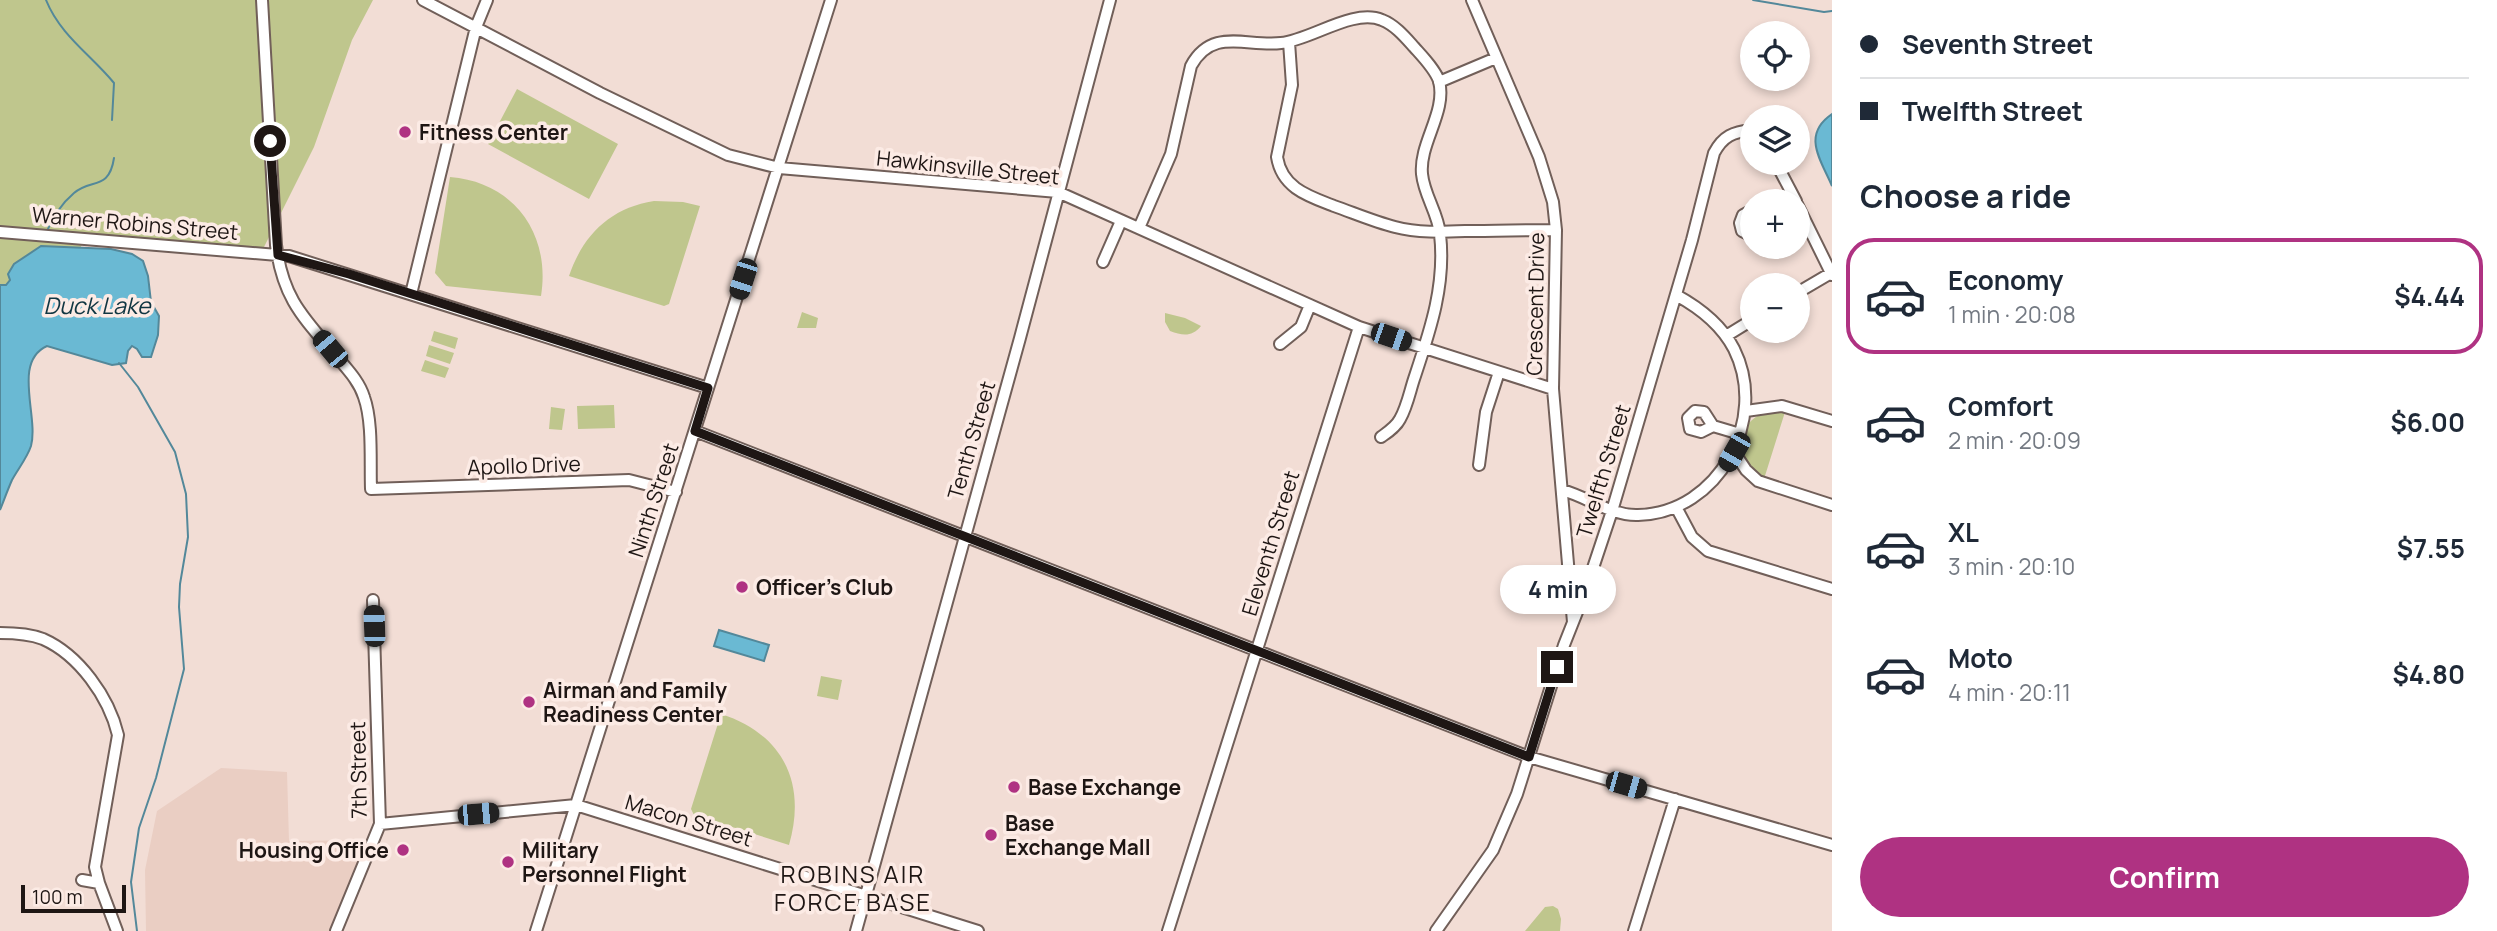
<!DOCTYPE html>
<meta charset="utf-8">
<style>
body{margin:0;font-family:Manrope,sans-serif;background:#f6f6f7;color:#1f2937;height:100vh;display:flex;flex-direction:column;font-size:26px;white-space:nowrap}
*{box-sizing:border-box;margin:0}
p{font-size:23px;color:#747a83}
.icon{flex:none;width:38px;height:38px;fill:none;stroke:currentColor;stroke-width:2;stroke-linecap:round;stroke-linejoin:round}
.map{position:relative;flex:1;overflow:hidden}
.side{display:flex;flex-direction:column;background:#fff;width:665px}
.side>*{flex:none}
.hud{display:grid;align-content:center;height:154px;padding:0 28px;background:#fff}
.tools{position:absolute;left:1740px;top:21px;display:grid;gap:14px}
.tools a{display:grid;place-items:center;width:70px;height:70px;border-radius:50%;background:#fff;box-shadow:0 4px 10px #0003;font-size:35px}
.scale{position:absolute;left:21px;bottom:18px;width:105px;box-sizing:border-box;padding-left:7px;border:4px solid #1e1614;border-top:0;font-size:19px;line-height:24px;white-space:nowrap;color:#1e1614;-webkit-text-stroke:5px #fcebe5;paint-order:stroke}
.end{position:absolute;width:32px;height:32px;margin:-16px;border:9px solid #1e1614;background:#fff;box-shadow:0 0 0 4px #fff}
.from{border-radius:50%}
.bubble{position:absolute;height:49px;border-radius:24px;background:#fff;box-shadow:0 4px 10px #0003;font-size:23px;font-weight:700;line-height:49px;text-align:center}
.car{position:absolute;width:21px;height:42px;margin:-21px -10px;border-radius:9px;box-shadow:0 0 5px 2px #0007;background:linear-gradient(#222 24%,#8ab4d8 0 40%,#222 0 76%,#8ab4d8 0 86%,#222 0)}
.hud b{display:flex;align-items:center;gap:24px;height:66px;font-size:26px}
.hud b+b{border-top:2px solid #e0e1e3}
.hud i{width:18px;height:18px;background:#1f2937}
ul{padding:0;list-style:none}
li{display:flex;align-items:center;gap:21px;height:116px;margin:0 14px 10px;padding:0 14px;border:4px solid transparent;border-radius:28px}
li div{flex:1}
li b{display:block;font-size:26px}
li em{font-style:normal;font-weight:700}
li.selected{border-color:#af3282}
li>.icon{width:63px;height:63px;stroke-width:1.5}
h2{padding:0 28px;font-size:32px;line-height:84px}
.cta{display:flex;gap:14px;margin-top:auto;padding:14px 28px}
.cta a{flex:1;height:80px;border-radius:42px;background:#af3282;color:#fff;font-size:28px;font-weight:700;line-height:80px;text-align:center}
main{display:flex;flex:1;min-height:0}
.map>svg:first-child{display:block}
.built{fill:#eacec3}
.green{fill:#bfc68d}
.water{fill:#6ab9d3;stroke:#53889a;stroke-width:2}
.lines{fill:none;stroke-linecap:round;stroke-linejoin:round}
.stream{stroke:#53889a;stroke-width:2}
.minor-casing{stroke:#715f59;stroke-width:14}
.minor{stroke:#fff;stroke-width:10}
.route{stroke:#1e1614;stroke-width:9}
.poi-dot{fill:#af3282;stroke:#fcebe5;stroke-width:2.5}
.labels{text-anchor:middle;dominant-baseline:central;stroke-width:7;stroke-linejoin:round;paint-order:stroke}
.poi-label{font-size:21px;font-weight:bold;fill:#1e1614;stroke:#fcebe5;text-anchor:start}
.street-label{font-size:21px;fill:#1e1614;stroke:#fcebe5}
.water-label{font-size:23px;font-style:italic;fill:#103642;stroke:#fcebe5}
.quarter-label{font-size:24px;letter-spacing:2px;fill:#1e1614;stroke:#fcebe5}
</style>
<main>
<div class="map">
<svg width="1832" height="931" viewBox="0 0 1832 931">
<rect width="100%" height="100%" fill="#f2ddd5"/>
<path class="built" d="M221 768 287 772 289 841 367 840 329 931H146L145 870 157 811Z"/>
<path class="green" d="M0 0H373L352 40 314 147 261 253 83 243 0 387Z
M517 89 618 144 589 199 488 144Z
M450 177C514 182 551 234 541 296L446 286 435 273Z
M654 201 683 202 700 206 669 304 664 306 569 276C583 235 610 208 654 201Z
M802 312 818 318 816 328H797Z
M1165 313 1185 318 1201 326C1192 337 1183 336 1170 331L1165 322Z
M434 331 458 338 455 349 431 341Z
M429 345 454 353 450 364 426 356Z
M425 360 449 368 445 378 421 371Z
M614 405 615 428 578 429 577 406Z
M551 407 565 409 562 430 549 429Z
M1772 410 1785 412 1764 479C1731 460 1733 420 1772 410Z
M821 676 842 680 838 700 817 696Z
M721 714C783 734 807 783 789 845L694 815 691 809Z
M1553 906 1558 909 1561 919 1560 931H1525L1545 907Z"/>
<path class="water" d="M1832 114V186C1821 160 1801 135 1832 114Z
M41 246 111 249 132 254 143 261 148 276 151 302 159 316 158 335 151 357H142L137 349 132 346 128 351 126 363 112 365 47 346C12 362 39 416 31 446 27 458 18 469 12 480 8 489 4 500 0 510V285H6L10 280 8 274 14 264Z
M719 630 769 645 764 661 714 646Z"/>
<g class="lines">
<path class="stream" d="M46 0C60 35 91 55 114 83L112 120
M1753 0 1824 12 1832 11
M47 231C54 216 61 204 74 193 91 178 109 191 114 158
M119 363 138 387 175 452 186 494 188 537 180 584 179 607 184 669 156 778 139 828 131 882 137 931"/>
<defs>
<path id="minor" d="M262 0 276 245C283 299 303 317 337 357 347 369 359 381 364 397 373 422 370 461 371 489L629 480 676 492
M423 0 600 93 728 155 779 168 1058 192 1359 327 1553 389
M1472 0 1539 157 1553 202 1556 230 1553 389 1573 622
M1289 42 1292 85 1277 157C1282 188 1308 196 1334 206 1354 213 1375 222 1395 227 1417 233 1442 232 1465 231 1495 231 1526 230 1556 230
M1439 82 1496 58
M1776 163 1796 201
M1797 204 1832 275
M1752 210 1743 215 1740 223 1742 231 1752 236
M1139 228 1171 154 1191 66C1212 27 1246 47 1281 43 1311 40 1353 8 1382 20 1395 25 1405 37 1414 47 1422 56 1435 69 1439 81 1447 112 1419 143 1422 174 1424 195 1438 213 1440 234 1446 285 1430 331 1414 379 1410 391 1407 407 1400 419 1396 427 1388 432 1381 437
M0 232 289 256 708 388
M1103 262 1121 221
M1797 293 1831 273
M411 294 476 27 487 0
M1726 336 1752 320
M1280 344 1301 327 1310 305
M1695 411 1704 412 1713 426 1701 432 1690 429 1688 418Z
M1746 411 1782 406 1832 421
M1713 426 1740 434
M695 431 1529 757 1832 845
M1734 452 1746 470 1758 481 1832 505
M1479 465 1486 412 1499 372
M1562 490C1588 497 1611 516 1638 515 1719 513 1769 419 1734 349 1721 324 1700 308 1676 295
M1676 507 1692 537 1708 551 1832 589
M0 633C14 633 30 634 43 639 79 655 109 697 118 735L95 867 99 883
M380 824 576 805 978 931
M82 880 99 883 117 931
M336 931 380 824 373 600
M536 931 831 0
M856 931 1020 338 1110 0
M1168 931 1359 327
M1436 931 1493 850 1517 794 1564 645 1585 592 1612 511 1692 240 1714 153C1723 136 1733 132 1752 130
M1634 931 1675 799"/>
</defs>
<use href="#minor" class="minor-casing"/>
<use href="#minor" class="minor"/>
</g>
<g class="lines">
<path class="route" d="M270 141 278 255 349 274 708 388 695 431 1529 757 1557 667"/>
</g>
<g class="poi-dot">
<circle cx="405" cy="132" r="7"/>
<circle cx="742" cy="587" r="7"/>
<circle cx="529" cy="702" r="7"/>
<circle cx="1014" cy="787" r="7"/>
<circle cx="991" cy="835" r="7"/>
<circle cx="403" cy="850" r="7"/>
<circle cx="508" cy="862" r="7"/>
</g>
<g class="labels">
<g class="poi-label">
<text x="419" y="132">Fitness Center</text>
<text x="756" y="587">Officer's Club</text>
<text x="543" y="690">Airman and Family<tspan x="543" dy="24">Readiness Center</tspan></text>
<text x="1028" y="787">Base Exchange</text>
<text x="1005" y="823">Base<tspan x="1005" dy="24">Exchange Mall</tspan></text>
<text x="389" y="850" text-anchor="end">Housing Office</text>
<text x="522" y="850">Military<tspan x="522" dy="24">Personnel Flight</tspan></text>
</g>
<g class="street-label">
<text transform="translate(968 167) rotate(6)">Hawkinsville Street</text>
<text transform="translate(135 223) rotate(5)">Warner Robins Street</text>
<text transform="translate(1535 304) rotate(-89)">Crescent Drive</text>
<text transform="translate(971 440) rotate(-74)">Tenth Street</text>
<text transform="translate(524 465) rotate(-2)">Apollo Drive</text>
<text transform="translate(1603 471) rotate(-73)">Twelfth Street</text>
<text transform="translate(653 500) rotate(-72)">Ninth Street</text>
<text transform="translate(1270 543) rotate(-73)">Eleventh Street</text>
<text transform="translate(358 770) rotate(-91)">7th Street</text>
<text transform="translate(689 820) rotate(17)">Macon Street</text>
</g>
<g class="water-label">
<text x="97" y="305">Duck Lake</text>
</g>
<g class="quarter-label">
<text x="853" y="873">ROBINS AIR<tspan x="853" dy="28">FORCE BASE</tspan></text>
</g>
</g>
</svg>
<div class="tools">
<a><svg class="icon" aria-label="locate" viewBox="0 0 24 24"><circle cx="12" cy="12" r="6"/><path d="M12 2v4M12 18v4M2 12h4M18 12h4"/></svg></a>
<a><svg class="icon" aria-label="layers" viewBox="0 0 24 24"><path d="M12 4l9 5-9 5-9-5zM3 14l9 5 9-5"/></svg></a>
<a>+</a>
<a>−</a>
</div>
<div class="scale">100 m</div>
<i class="end from" style="left:270px;top:141px"></i>
<i class="end" style="left:1557px;top:667px"></i>
<div class="bubble" style="left:1500px;top:565px;width:116px">4 min</div>
<i class="car" style="left:743px;top:279px;rotate:198deg"></i>
<i class="car" style="left:1391px;top:337px;rotate:109deg"></i>
<i class="car" style="left:330px;top:349px;rotate:320deg"></i>
<i class="car" style="left:1734px;top:452px;rotate:210deg"></i>
<i class="car" style="left:374px;top:626px;rotate:358deg"></i>
<i class="car" style="left:1626px;top:785px;rotate:106deg"></i>
<i class="car" style="left:478px;top:814px;rotate:85deg"></i>
</div>
<section class="side">
<div class="hud">
<b><i class="from"></i>Seventh Street</b>
<b><i></i>Twelfth Street</b>
</div>
<h2>Choose a ride</h2>
<ul>
<li class="selected"><svg class="icon" aria-label="car" viewBox="0 0 24 24"><path d="M5 17H2v-5l4-1 3-4h7l3 4 3 1v5h-3M9 17h6M6 11h13"/><circle cx="7" cy="17" r="2"/><circle cx="17" cy="17" r="2"/></svg><div><b>Economy</b><p>1 min · 20:08</p></div><em>$4.44</em></li>
<li><svg class="icon" aria-label="car" viewBox="0 0 24 24"><path d="M5 17H2v-5l4-1 3-4h7l3 4 3 1v5h-3M9 17h6M6 11h13"/><circle cx="7" cy="17" r="2"/><circle cx="17" cy="17" r="2"/></svg><div><b>Comfort</b><p>2 min · 20:09</p></div><em>$6.00</em></li>
<li><svg class="icon" aria-label="car" viewBox="0 0 24 24"><path d="M5 17H2v-5l4-1 3-4h7l3 4 3 1v5h-3M9 17h6M6 11h13"/><circle cx="7" cy="17" r="2"/><circle cx="17" cy="17" r="2"/></svg><div><b>XL</b><p>3 min · 20:10</p></div><em>$7.55</em></li>
<li><svg class="icon" aria-label="car" viewBox="0 0 24 24"><path d="M5 17H2v-5l4-1 3-4h7l3 4 3 1v5h-3M9 17h6M6 11h13"/><circle cx="7" cy="17" r="2"/><circle cx="17" cy="17" r="2"/></svg><div><b>Moto</b><p>4 min · 20:11</p></div><em>$4.80</em></li>
</ul>
<div class="cta"><a>Confirm</a></div>
</section>
</main>
